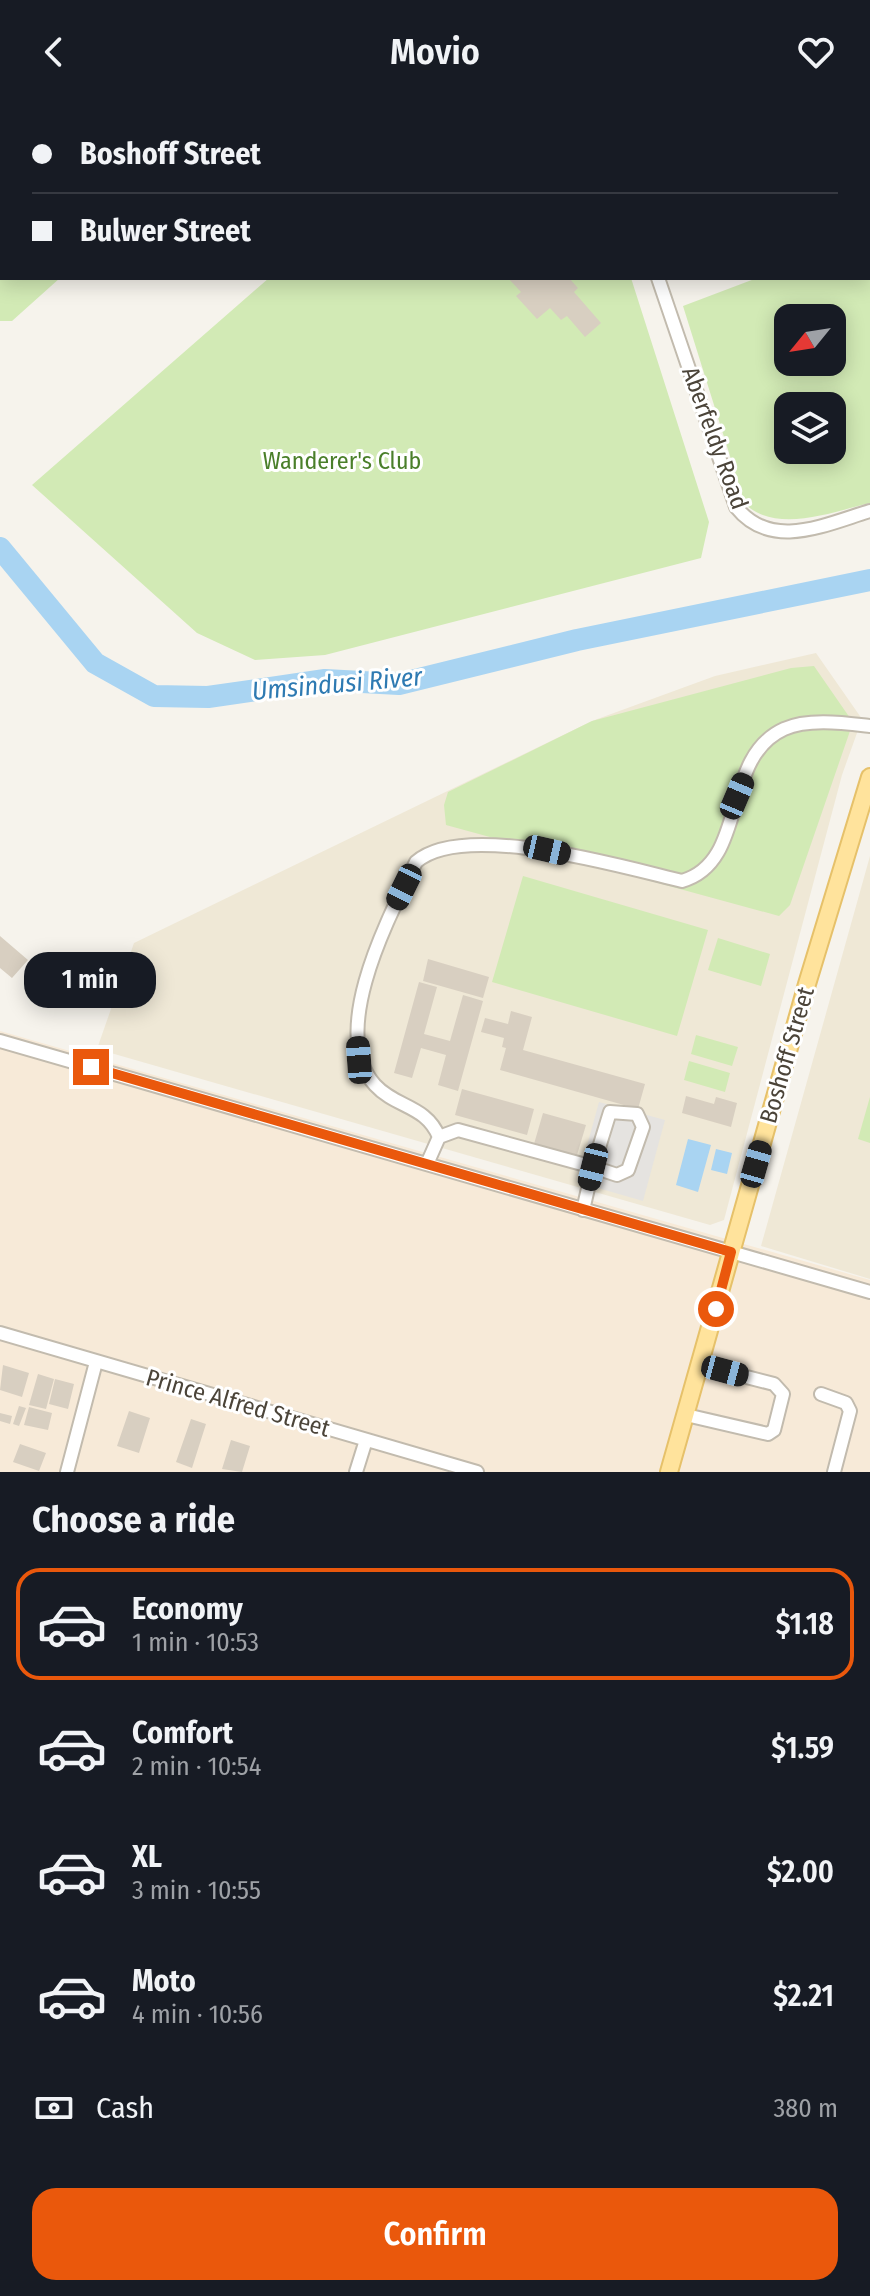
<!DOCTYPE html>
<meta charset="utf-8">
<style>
body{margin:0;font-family:"Fira Sans Condensed",sans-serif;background:#20242c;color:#f1f3f6;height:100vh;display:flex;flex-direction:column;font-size:30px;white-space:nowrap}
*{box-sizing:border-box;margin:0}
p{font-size:26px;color:#9ea1a6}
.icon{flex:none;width:44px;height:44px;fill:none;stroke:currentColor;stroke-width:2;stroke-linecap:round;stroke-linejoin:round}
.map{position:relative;height:1368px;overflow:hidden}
.sheet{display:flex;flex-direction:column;background:#171b24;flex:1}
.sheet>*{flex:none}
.hud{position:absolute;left:0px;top:0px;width:870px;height:176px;box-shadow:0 4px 20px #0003;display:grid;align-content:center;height:176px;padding:0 32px;background:#171b24}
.needle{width:52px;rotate:240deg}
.buttons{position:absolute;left:774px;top:200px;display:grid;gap:16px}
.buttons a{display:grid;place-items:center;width:72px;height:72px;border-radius:16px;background:#171b24;box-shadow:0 4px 20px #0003;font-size:40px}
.end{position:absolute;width:36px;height:36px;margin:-18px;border:10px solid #ea580c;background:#fff;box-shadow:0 0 0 4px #fff}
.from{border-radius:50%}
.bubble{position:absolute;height:56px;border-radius:24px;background:#171b24;box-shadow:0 4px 20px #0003;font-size:26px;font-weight:600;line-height:56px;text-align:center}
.car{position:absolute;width:24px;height:48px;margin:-24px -12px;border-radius:10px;box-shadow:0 0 6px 2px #0007;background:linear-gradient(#222 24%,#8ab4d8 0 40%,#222 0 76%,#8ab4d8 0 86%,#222 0)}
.hud b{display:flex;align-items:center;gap:28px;height:76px;font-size:30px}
.hud b+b{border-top:2px solid #363941}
.hud i{width:20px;height:20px;background:#f1f3f6}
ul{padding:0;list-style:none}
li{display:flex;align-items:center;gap:24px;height:112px;margin:0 16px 12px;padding:0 16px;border:4px solid transparent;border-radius:24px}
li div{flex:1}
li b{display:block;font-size:30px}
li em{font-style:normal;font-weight:600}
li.current{border-color:#ea580c}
li>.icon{width:72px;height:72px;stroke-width:1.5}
h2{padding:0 32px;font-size:36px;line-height:96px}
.pay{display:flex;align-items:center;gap:20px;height:88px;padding:0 32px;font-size:30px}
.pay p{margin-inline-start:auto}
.button{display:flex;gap:16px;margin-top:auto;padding:16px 32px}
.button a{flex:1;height:92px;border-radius:24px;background:#ea580c;color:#fff;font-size:32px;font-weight:600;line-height:92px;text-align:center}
header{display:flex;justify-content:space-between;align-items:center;height:104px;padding:0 32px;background:#171b24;font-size:36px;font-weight:600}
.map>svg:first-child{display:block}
.residential{fill:#eae5da}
.commercial{fill:#f7ead8}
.education{fill:#efe8d6}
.green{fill:#d2eab5;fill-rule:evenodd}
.parking{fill:#e5e3e0}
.water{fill:#a9d4f2}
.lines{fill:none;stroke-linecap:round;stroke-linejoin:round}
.river{stroke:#a9d4f2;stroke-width:22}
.building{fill:#d8cfc1}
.minor-casing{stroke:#c2bbae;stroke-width:16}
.major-casing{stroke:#e6c16a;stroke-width:20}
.minor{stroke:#fff;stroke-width:12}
.major{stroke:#ffe39c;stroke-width:16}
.route{stroke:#ea580c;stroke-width:10}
.labels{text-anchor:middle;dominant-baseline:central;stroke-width:6;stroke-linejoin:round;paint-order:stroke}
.street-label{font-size:24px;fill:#4b4439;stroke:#fff}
.park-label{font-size:24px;fill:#4a7f2a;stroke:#fff}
.water-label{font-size:26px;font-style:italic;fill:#2e7ab2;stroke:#fff}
</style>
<header><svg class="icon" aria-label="back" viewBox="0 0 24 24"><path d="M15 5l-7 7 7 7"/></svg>Movio<svg class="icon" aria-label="heart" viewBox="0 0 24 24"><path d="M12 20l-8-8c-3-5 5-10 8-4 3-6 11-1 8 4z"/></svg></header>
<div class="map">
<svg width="870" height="1368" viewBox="0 0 870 1368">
<rect width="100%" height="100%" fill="#f6f3ec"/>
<path class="residential" d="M614 0H798L792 2Z"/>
<path class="commercial" d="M0 927 870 1176V1368H0Z"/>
<path class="education" d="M816 549 862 615 842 671 724 1116 710 1121 97 945 134 839 592 617 715 572Z
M870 752V1175L761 1142Z"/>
<path class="green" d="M0 0H254L2 2V174H60L12 217H0Z
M825 0H870V399C832 408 777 430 745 400L683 202 757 174H868V2ZM788 214H832V258H788ZM788 302H832V346H788Z
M269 174H631L709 418 701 454 325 551 255 556 197 529 32 381Z
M814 562 850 614V627L790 801 779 812 446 721 444 701 448 688 592 617 791 564Z
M523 772 708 826 677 932 492 878Z
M718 834 770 850 761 882 708 866Z
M696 931 738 943 732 962 691 950Z
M689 957 730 969 725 988 684 976Z
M870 993V1039L858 1035Z"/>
<path class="parking" d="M599 998 665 1016 643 1097 577 1078Z"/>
<path class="water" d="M688 1035 711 1041 698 1088 676 1081Z
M716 1045 732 1049 727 1070 711 1066Z"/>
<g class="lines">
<path class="river" d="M0 444 95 559 154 592 208 593 325 576 399 580 577 536 870 476"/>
</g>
<path class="building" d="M508 174H569L578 184 574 188 601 219 585 233 567 212 561 216 550 204 537 215 516 192 521 188Z
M0 832 28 856 12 874 0 864Z
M428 855 489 873 483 894 423 877Z
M419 878 437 883 424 930 450 937 463 891 483 897 458 987 438 981 446 951 421 944 412 974 394 969Z
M511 907 532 913 523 946 645 980 638 1005 500 966 506 944 502 943 504 934 481 928 485 914 508 920Z
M462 985 534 1005 527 1031 455 1011Z
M686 992 714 1000 716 993 737 999 731 1023 682 1009Z
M543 1009 586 1021 577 1051 534 1040Z
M3 1261 29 1269 22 1293 0 1286Z
M38 1270 54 1275 46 1305 29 1301Z
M55 1275 74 1280 68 1305 49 1300Z
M19 1302 26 1304 19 1322 13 1320Z
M29 1303 52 1309 48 1326 24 1321Z
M129 1307 150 1314 139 1349 117 1342Z
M0 1309 12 1312 10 1320 0 1317Z
M191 1315 206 1320 192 1364 176 1358Z
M231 1336 250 1342 242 1368 222 1365Z
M20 1340 46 1349 39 1367 13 1358Z"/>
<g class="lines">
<defs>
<path id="minor" d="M599 0 600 2
M658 174 736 403C771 447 824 421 870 407
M0 937 870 1188
M439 1033C426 1001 396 1004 375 981 327 928 390 811 416 758 463 716 623 763 682 777 749 758 720 654 784 625 808 614 844 619 870 622
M427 1060 439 1033 458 1026 593 1063 610 1008 637 1010 643 1023 628 1066 617 1071 593 1063 583 1106
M0 1229 477 1368
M821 1290 846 1299 850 1307 834 1368
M686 1311 768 1330 774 1326 783 1290 774 1280 700 1261
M67 1368 96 1258
M356 1368 366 1336"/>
<path id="major" d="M669 1368 807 880 870 673"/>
</defs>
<use href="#minor" class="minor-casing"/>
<use href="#major" class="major-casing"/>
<use href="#minor" class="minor"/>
<use href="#major" class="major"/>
</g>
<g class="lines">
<path class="route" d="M91 963 731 1148 716 1205"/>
</g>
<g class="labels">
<g class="street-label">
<text transform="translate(715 334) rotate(70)">Aberfeldy Road</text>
<text transform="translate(787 951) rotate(-74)">Boshoff Street</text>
<text transform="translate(238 1299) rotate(16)">Prince Alfred Street</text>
</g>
<g class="park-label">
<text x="342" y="357">Wanderer's Club</text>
</g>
<g class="water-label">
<text transform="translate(337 580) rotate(-5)">Umsindusi River</text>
</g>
</g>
</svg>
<div class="buttons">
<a><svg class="needle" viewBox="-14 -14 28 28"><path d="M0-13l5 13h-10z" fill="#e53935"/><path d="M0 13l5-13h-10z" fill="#9ea1a6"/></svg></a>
<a><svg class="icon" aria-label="layers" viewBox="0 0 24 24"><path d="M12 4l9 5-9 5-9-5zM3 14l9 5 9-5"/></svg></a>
</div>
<i class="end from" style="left:716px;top:1205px"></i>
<i class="end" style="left:91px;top:963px"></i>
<div class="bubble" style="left:24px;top:848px;width:132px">1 min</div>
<i class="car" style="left:737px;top:692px;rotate:23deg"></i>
<i class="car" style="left:547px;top:746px;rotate:103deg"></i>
<i class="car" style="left:404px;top:783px;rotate:206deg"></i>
<i class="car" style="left:359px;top:956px;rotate:356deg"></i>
<i class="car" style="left:756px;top:1060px;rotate:16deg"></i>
<i class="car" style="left:593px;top:1063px;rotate:194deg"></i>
<i class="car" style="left:725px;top:1267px;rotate:105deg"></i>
<div class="hud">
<b><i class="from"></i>Boshoff Street</b>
<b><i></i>Bulwer Street</b>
</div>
</div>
<section class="sheet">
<h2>Choose a ride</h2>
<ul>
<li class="current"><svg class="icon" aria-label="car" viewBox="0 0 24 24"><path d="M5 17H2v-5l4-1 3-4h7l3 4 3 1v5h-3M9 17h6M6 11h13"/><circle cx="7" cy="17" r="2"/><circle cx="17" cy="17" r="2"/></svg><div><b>Economy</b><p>1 min · 10:53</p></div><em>$1.18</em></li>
<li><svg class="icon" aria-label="car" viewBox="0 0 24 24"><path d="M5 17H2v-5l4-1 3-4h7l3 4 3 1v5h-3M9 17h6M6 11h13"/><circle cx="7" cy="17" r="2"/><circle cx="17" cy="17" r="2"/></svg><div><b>Comfort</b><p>2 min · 10:54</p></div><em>$1.59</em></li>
<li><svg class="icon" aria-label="car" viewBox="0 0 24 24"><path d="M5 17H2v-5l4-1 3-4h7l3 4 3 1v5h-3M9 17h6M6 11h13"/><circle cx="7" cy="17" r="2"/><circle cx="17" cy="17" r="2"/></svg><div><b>XL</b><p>3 min · 10:55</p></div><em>$2.00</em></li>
<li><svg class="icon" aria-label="car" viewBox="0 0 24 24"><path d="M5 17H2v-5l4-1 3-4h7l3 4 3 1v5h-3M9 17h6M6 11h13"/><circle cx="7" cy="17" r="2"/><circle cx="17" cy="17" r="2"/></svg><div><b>Moto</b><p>4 min · 10:56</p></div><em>$2.21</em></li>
</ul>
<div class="pay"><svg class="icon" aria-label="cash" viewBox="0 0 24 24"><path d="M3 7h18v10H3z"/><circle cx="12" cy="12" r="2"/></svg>Cash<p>380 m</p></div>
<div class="button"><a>Confirm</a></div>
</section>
